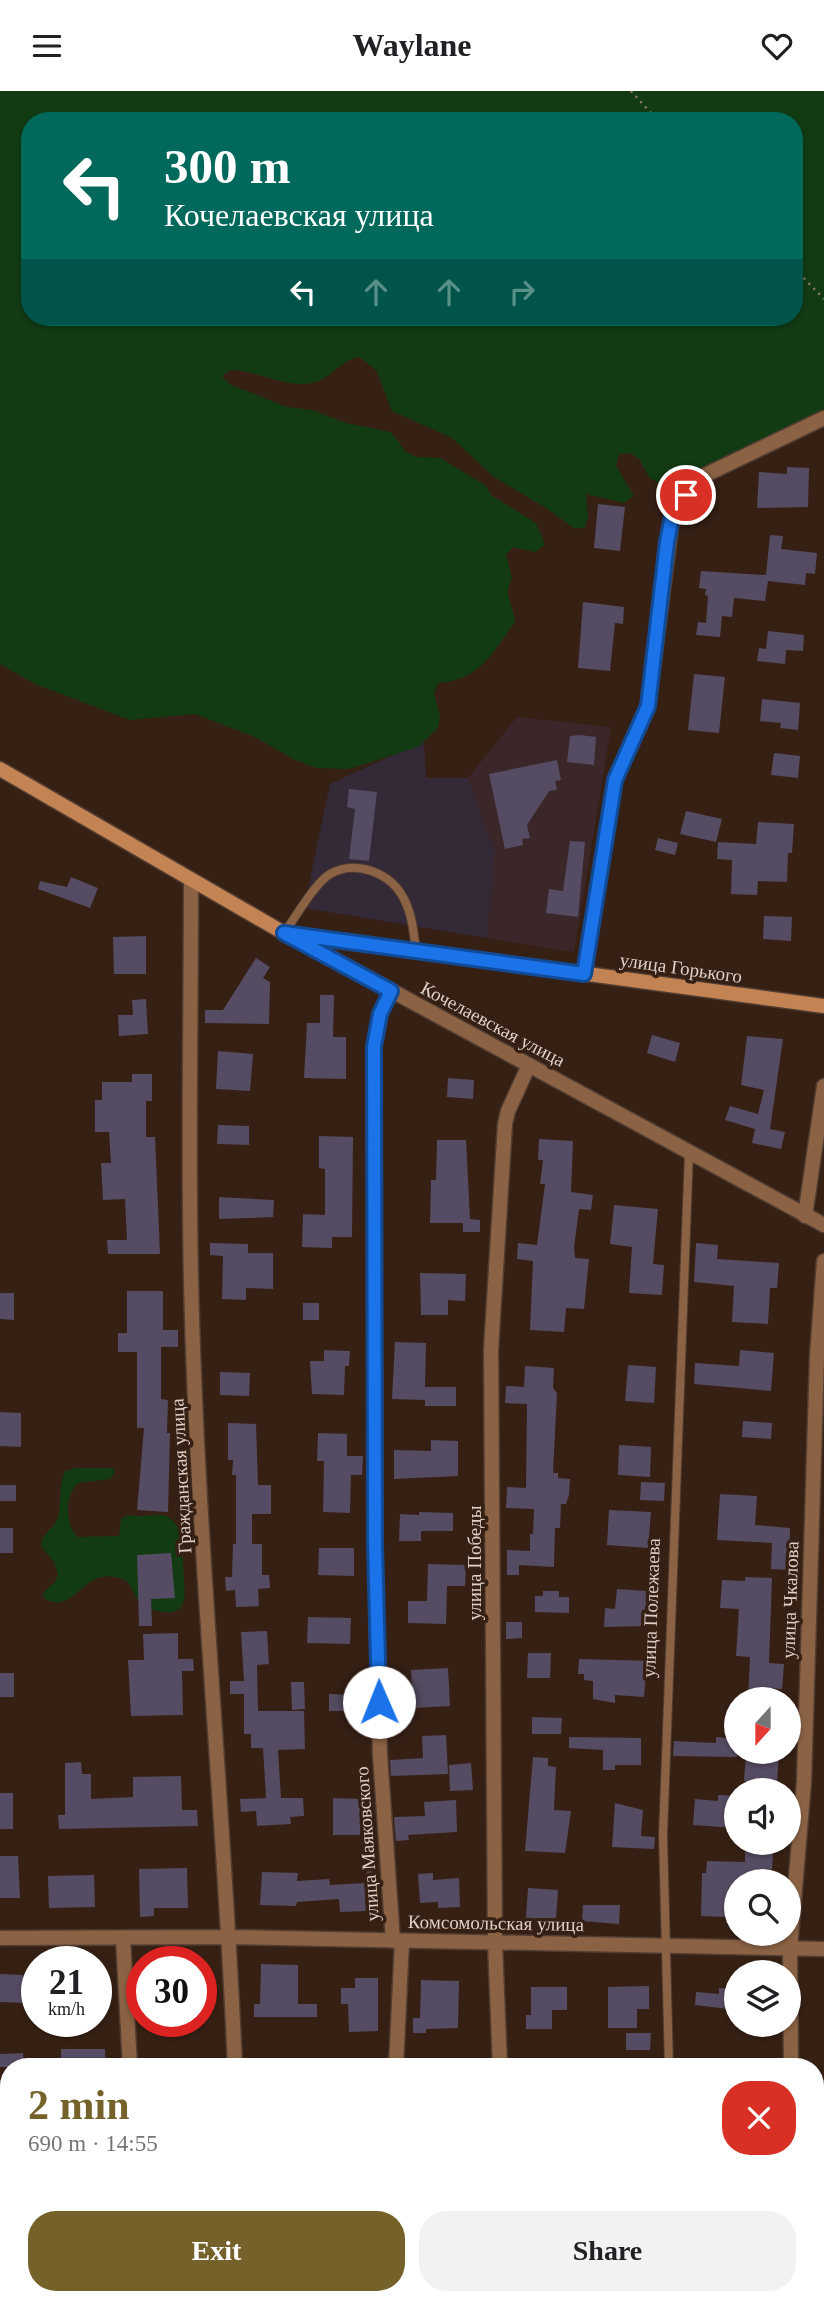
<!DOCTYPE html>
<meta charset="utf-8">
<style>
:root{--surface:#fff;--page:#f2f2f2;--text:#202124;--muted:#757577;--accent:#75622b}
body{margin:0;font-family:Georgia,serif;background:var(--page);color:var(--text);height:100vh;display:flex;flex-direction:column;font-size:26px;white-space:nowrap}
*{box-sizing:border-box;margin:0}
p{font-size:23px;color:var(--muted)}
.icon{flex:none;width:38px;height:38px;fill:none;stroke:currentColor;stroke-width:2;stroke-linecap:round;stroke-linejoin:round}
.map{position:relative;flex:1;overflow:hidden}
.drawer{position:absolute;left:0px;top:1967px;width:824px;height:247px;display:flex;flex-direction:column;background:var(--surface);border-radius:28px 28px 0 0;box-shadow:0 2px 5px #0004}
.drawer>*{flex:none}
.banner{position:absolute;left:21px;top:21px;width:782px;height:214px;border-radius:28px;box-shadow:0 2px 5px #0004;background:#00695c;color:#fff;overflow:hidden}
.needle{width:46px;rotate:201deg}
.tools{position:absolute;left:724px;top:1596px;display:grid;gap:14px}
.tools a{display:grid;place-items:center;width:77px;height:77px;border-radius:50%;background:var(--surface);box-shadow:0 2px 5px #0004;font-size:35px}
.speed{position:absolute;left:21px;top:1855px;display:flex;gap:14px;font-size:35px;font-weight:700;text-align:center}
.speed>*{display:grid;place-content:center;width:91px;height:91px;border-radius:50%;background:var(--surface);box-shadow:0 2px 5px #0004;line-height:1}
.speed small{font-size:18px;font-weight:400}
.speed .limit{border:10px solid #d22;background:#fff;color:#111}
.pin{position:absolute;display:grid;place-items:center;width:60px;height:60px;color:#fff;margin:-30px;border:4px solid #fff;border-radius:50%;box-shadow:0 2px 7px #0007}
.me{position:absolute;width:77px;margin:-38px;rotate:359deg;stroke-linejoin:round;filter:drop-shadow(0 0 5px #0008)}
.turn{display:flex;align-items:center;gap:24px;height:147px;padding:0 28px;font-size:32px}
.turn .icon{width:91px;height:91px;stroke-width:2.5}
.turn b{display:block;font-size:49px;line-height:60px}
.lanes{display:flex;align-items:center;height:66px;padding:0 28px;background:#0003;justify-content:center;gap:35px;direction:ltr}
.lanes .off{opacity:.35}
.round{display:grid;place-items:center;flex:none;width:74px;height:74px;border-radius:28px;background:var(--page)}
.headline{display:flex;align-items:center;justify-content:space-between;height:119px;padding:0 28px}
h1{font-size:42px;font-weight:600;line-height:52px;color:var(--accent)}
.button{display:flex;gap:14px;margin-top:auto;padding:14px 28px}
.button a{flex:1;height:80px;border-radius:28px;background:var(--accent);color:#fff;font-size:28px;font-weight:600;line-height:80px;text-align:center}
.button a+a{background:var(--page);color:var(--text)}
header{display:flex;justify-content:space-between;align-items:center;height:91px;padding:0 28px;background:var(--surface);font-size:32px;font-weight:600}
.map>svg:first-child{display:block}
.commercial{fill:#3b272a}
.industrial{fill:#342937}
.green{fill:#123b13;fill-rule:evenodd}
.building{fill:#554b62}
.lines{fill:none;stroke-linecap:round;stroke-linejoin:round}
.service-casing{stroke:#513c31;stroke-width:10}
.minor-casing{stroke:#513c31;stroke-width:17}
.tertiary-casing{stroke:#513c31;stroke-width:17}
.secondary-casing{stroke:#513c31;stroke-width:17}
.path{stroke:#8d7a70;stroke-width:2.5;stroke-dasharray:2 5;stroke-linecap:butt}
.service{stroke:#8b6244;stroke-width:8}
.minor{stroke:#8b6244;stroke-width:14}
.tertiary{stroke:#8b6244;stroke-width:14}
.secondary{stroke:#c48352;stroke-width:14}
.route-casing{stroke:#114b97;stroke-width:18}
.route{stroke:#1a73e8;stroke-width:12}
.labels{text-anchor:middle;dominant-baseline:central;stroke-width:7;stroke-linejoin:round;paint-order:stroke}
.street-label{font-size:19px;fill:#dfd0c8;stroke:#362014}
</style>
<header><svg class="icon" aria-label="menu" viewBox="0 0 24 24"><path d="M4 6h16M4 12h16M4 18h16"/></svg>Waylane<svg class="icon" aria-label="heart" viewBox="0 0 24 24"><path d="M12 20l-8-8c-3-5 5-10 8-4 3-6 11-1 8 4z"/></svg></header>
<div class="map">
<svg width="824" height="2213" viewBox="0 0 824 2213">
<rect width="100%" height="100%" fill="#362014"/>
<path class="commercial" d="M517 626 611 636 574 861 487 847 495 761 468 687Z"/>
<path class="industrial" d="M424 650 426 687H468L495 761 487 847 304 817 330 693Z"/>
<path class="green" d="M0 0H824V321L745 357 685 389 659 392 650 387 639 368 630 362 619 363 616 375 634 405 624 412 586 403 588 426 585 436 575 438 546 417 494 386 452 347 392 320 376 279 359 266C340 269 330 289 312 292 284 297 257 279 230 279L222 285 231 294 287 316 312 319 346 332 391 341 406 361 417 366 440 367 485 394 491 404 536 432 545 454 535 461 513 456 506 464 512 487C502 505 514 513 515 531 492 562 480 589 438 592L434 603 440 625 438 637 418 656 349 678 316 677 293 668 255 646 195 623 130 629 35 593 0 573ZM30 30H794V226H30Z
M76 1377H113L115 1381 110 1388 78 1392C64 1404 65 1434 78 1446L119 1445 121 1428C127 1422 133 1425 141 1425 149 1425 162 1422 168 1426 184 1436 182 1456 183 1471 184 1506 195 1534 141 1515L128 1491C82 1467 78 1528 44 1507L43 1502 55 1491 58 1483 54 1471 41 1455C42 1441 54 1439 58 1426 62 1410 58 1396 65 1380Z"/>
<path class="building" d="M787 376 809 377 808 416 757 417 759 381 787 383Z
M598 413 625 416 620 460 594 457Z
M770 444 783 445 781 458 817 462 815 483 806 482 805 494 768 490 765 510 734 507 732 526 722 525 720 546 696 544 698 531 706 532 708 505 705 504 706 498 699 497 701 480 766 484Z
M583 511 624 516 623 533 615 532 610 580 578 577Z
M768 540 804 544 803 560 786 559 785 573 757 570 759 557 766 558Z
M694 583 725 586 719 642 688 639Z
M762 608 800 612 798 639 780 637 781 632 760 630Z
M580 644 596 646 594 674 567 671 570 645Z
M774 662 800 665 798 687 771 684Z
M557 669 561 689 555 690 557 699 549 700 527 734 530 747 522 748 523 754 505 758 489 683Z
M349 698 377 701 369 770 349 768 355 718 347 716Z
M686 720 722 728 716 751 680 743Z
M758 731 794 733 792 762H788L787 791 758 790 757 804 731 803 732 769 717 768 718 751 756 753Z
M658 747 678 752 675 764 655 759Z
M570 750 585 751 578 826 546 822 549 798 563 800Z
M71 786 98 797 90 817 38 798 40 790 67 796Z
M764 825 792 826 791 850 763 848Z
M146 845V883H114L113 846Z
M256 867 270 876 263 887 270 891 269 933 205 932V919H223Z
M320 904H334L333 946H346V988L304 987 307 932H320Z
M146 908 148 943 119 945 118 924H133L132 909Z
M652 944 680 952 675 971 647 962Z
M747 945 783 948 770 1038 785 1041 781 1058 752 1052 755 1038 725 1029 730 1015 758 1023 764 999 741 994Z
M218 960 253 963 250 1000 216 998Z
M132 983H152V1010H146V1046H155L160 1163H108L107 1149H127L125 1108 103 1109 101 1072H111L109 1041H95V1009H102V991H132Z
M448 987 474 989 473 1008 447 1006Z
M218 1034 249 1035V1054L217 1053Z
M319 1045 353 1046 352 1146H332V1157L302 1156 303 1123 325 1124V1078L319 1077Z
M539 1048 573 1050 571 1101 593 1104 591 1119 579 1118 574 1156 575 1167 589 1168 584 1218 566 1217 564 1241 530 1239 533 1170 517 1168 518 1152 537 1154 545 1093H540L543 1069H538Z
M437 1049H466L470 1128 480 1129V1141H463V1132H430L431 1089H436Z
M219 1106 274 1109 273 1126 219 1128Z
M614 1114 658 1118 653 1173 664 1174 662 1204 629 1202 632 1156 610 1153Z
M210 1152 248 1153V1162H273V1198L246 1197V1209L222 1208 223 1165 210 1164Z
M696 1152 718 1154 717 1168 779 1172 777 1197H770L768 1233 732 1231 734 1195 694 1191Z
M420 1182 466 1183 465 1210 448 1209V1224H421Z
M127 1200H163V1239H178V1256H161V1308L168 1309 167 1342H170L168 1421 137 1419 144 1337H137V1261H118V1242H127Z
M0 1202H14V1229L0 1228Z
M303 1212H319V1229H303Z
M395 1251 426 1252 425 1296H456V1315H425V1309L392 1308Z
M324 1259 350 1260 349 1275H345L344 1304 312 1303 310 1270H324Z
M740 1259 774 1262 771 1300 694 1293 695 1272 739 1275Z
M628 1274 656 1276 654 1312 625 1310Z
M525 1275 554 1277 553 1297 557 1302 553 1382H558V1387L570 1388 569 1404 566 1413H561L560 1437H555L554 1476 519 1474V1484H507V1459L530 1460V1443H533L534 1418 506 1417 507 1396 526 1397 527 1313 505 1312 506 1295 524 1296Z
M220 1281 250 1282 249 1305 220 1304Z
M0 1321 21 1322V1356L0 1355Z
M743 1330 772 1332 771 1348 742 1346Z
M228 1332 256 1333 258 1394H271V1423H252V1453H262V1484H269L270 1497 258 1498 259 1515 236 1516 235 1499 226 1500 225 1486H232L233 1453H236V1384H232L233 1369H228Z
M318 1342 347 1343V1365H363L362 1384H351L350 1422 323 1421 324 1370H317Z
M431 1349 458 1350V1385L394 1388V1359L431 1360Z
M619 1354 651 1356 650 1386 618 1384Z
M641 1391 665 1392 664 1410 640 1409Z
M0 1394H16V1410H0Z
M720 1403 757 1405 755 1434 790 1437 789 1479 771 1478 772 1452 717 1449Z
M609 1419 651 1421 648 1457 607 1454Z
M419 1421 453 1422V1440H421V1450H399L400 1423 419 1424Z
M0 1437H13V1462H0Z
M319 1457H354V1485L318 1484Z
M171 1462 175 1507 151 1508 152 1535H139L137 1464Z
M428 1473 466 1474 465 1495H447L446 1533 408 1532V1510H427Z
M745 1486 772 1487 769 1572 784 1573 782 1598 766 1597V1608H748L750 1566 736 1565 739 1518 720 1517 722 1489 745 1490Z
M617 1498 648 1500 645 1535 604 1536 605 1517 615 1518Z
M543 1500H559V1506H569V1522L535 1521V1505H543Z
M308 1526 351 1527 350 1553 307 1552Z
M506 1531H522V1547L506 1548Z
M267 1540 269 1573 257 1574 258 1620H304L305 1658 278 1659 281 1707H303L304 1725 290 1726 291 1733 257 1735 256 1720 241 1721 240 1708 266 1707 263 1657H251V1643H244V1603H230V1590H244L241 1541Z
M178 1542V1568H193L194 1580H182L183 1624 131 1625 128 1569H144L143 1543Z
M528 1562H551L550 1587H527Z
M579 1568 654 1570 653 1582 646 1581 644 1606 615 1604V1612L593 1608V1590L584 1589V1583H578Z
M448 1577 450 1615 413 1617 411 1579Z
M0 1582H14V1606H0Z
M291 1591H304L305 1618 292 1619Z
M329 1603 354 1604V1620H329Z
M532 1626 562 1627 561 1643H532Z
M446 1644 448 1683 391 1685 390 1669 423 1667 422 1645Z
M569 1646 641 1647V1674H615V1679H603V1659L569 1657Z
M716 1646 737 1648V1666L673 1665 674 1650 716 1652Z
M746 1661H779L777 1692 744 1690Z
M533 1666 548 1667V1675L556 1676 554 1719 571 1720 565 1762 525 1760Z
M81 1671 82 1683H91V1708L133 1706V1686L181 1685 182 1719H197L198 1735 59 1738 58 1724H65V1672Z
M471 1672 473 1699 450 1700 449 1674Z
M0 1702H13V1738H0Z
M718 1704 737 1705 735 1737 693 1734 695 1708 718 1710Z
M333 1707 362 1708 360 1744H333Z
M456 1709 457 1741 408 1744 409 1749 396 1750 394 1726 425 1725 424 1711Z
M615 1712 643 1719 641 1745 655 1746 654 1758 612 1756Z
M745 1761 773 1762 772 1778H757L756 1790H737V1819L725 1818V1826L701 1825 702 1782H706L707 1770 745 1771Z
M0 1765H18L20 1807H0Z
M378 1770 379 1792H367L366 1771Z
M187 1777 188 1817H154V1825L140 1826 139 1778Z
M262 1781 298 1782 297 1790 329 1788 330 1794 365 1792 366 1820 340 1821 339 1808 297 1811 296 1815 260 1814Z
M433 1782V1789L459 1787 460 1816 438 1817V1811L420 1812 418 1783Z
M94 1784 95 1816 49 1817 48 1785Z
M528 1797 558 1799 556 1829 526 1827Z
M583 1814H620L619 1833 582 1830Z
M261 1873 298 1874V1913H317V1926H254V1913H260Z
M0 1883 23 1884V1912L0 1911Z
M355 1887H378V1940L349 1941 348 1913H341V1897H355Z
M421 1889 459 1890 458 1937 426 1938V1942H413V1927H420Z
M649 1895V1918H637V1937H608V1896Z
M531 1896H567V1919H552V1938H526V1924H531Z
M719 1897 737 1898V1919L695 1914 696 1901 719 1903Z
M626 1942H651L650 1959H626Z
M61 1958H105L106 1976H61Z
M23 1962 24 1976H0V1963Z"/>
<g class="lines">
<g class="service-casing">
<path id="service" d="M284 842C295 827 315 792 330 783 356 768 391 782 404 808 412 823 414 843 416 860
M669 1976 663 1744 689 1061
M677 2205V2213"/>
</g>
<g class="minor-casing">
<path id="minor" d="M191 790C191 924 188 1057 191 1190 197 1452 224 1714 235 1976
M584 883 615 689 648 615 673 421 699 387 824 327
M391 900 380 923 374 955 375 1453 380 1664 393 1850
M805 1125 824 995
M0 1847 230 1846 824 1858
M123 1847 130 1976
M396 1976 402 1850
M500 1976 495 1852 491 1259 505 1033 508 1020 529 974
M791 1976 790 1857 804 1691 817 1265 824 1170
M143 2205V2213
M244 2205 245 2213
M397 2205V2213
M508 2205V2213
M792 2205V2213"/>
</g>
<g class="tertiary-casing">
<path id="tertiary" d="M287 843 824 1134"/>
</g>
<g class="secondary-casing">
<path id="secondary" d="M0 678 284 842 824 915"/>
</g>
<path class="path" d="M631 0 658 30
M794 177 824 208"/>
<use href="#service" class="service"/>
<use href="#minor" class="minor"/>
<use href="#tertiary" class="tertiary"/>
<use href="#secondary" class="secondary"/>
</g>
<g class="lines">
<g class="route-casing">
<path id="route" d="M379 1611 375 1453 374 955 380 923 391 900 284 842 584 883 615 689 648 615 667 451 673 421 686 404"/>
</g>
<use href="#route" class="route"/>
</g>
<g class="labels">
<g class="street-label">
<text transform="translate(681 877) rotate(8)">улица Горького</text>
<text transform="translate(493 933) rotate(28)">Кочелаевская улица</text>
<text transform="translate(181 1385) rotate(-93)">Гражданская улица</text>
<text transform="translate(474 1472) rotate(-90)">улица Победы</text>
<text transform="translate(790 1509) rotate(-88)">улица Чкалова</text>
<text transform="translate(651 1517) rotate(-88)">улица Полежаева</text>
<text transform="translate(367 1753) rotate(-94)">улица Маяковского</text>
<text transform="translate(496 1832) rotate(1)">Комсомольская улица</text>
</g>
</g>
</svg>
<div class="tools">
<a><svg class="needle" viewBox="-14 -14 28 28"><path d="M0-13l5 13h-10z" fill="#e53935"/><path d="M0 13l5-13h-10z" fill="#757577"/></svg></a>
<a><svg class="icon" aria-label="sound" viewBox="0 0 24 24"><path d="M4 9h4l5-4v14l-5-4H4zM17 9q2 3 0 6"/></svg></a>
<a><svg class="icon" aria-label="search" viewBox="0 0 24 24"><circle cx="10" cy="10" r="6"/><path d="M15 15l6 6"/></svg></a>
<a><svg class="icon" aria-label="layers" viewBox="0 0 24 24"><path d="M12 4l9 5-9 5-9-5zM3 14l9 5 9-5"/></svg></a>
</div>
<div class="speed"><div>21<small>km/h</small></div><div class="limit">30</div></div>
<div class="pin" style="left:686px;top:404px;background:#d93025"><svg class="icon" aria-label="arrive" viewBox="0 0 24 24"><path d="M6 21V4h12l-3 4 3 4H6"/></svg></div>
<svg class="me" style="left:379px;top:1611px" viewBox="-20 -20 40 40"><circle r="19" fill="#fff"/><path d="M0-13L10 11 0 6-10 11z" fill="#1a73e8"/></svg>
<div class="banner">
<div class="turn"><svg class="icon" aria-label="left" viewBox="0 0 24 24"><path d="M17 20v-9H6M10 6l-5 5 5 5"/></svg><div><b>300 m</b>Кочелаевская улица</div></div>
<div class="lanes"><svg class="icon" aria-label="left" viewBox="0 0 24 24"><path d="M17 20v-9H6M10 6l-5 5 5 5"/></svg><svg class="icon off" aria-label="ahead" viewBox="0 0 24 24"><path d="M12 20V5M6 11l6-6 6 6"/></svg><svg class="icon off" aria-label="ahead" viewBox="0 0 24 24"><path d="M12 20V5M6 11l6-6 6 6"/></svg><svg class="icon off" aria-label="right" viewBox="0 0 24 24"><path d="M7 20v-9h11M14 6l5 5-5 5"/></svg></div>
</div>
<section class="drawer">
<div class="headline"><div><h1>2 min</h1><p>690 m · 14:55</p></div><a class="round" style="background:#d93025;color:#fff"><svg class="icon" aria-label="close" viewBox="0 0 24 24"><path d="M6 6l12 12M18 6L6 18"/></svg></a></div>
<div class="button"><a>Exit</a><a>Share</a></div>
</section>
</div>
